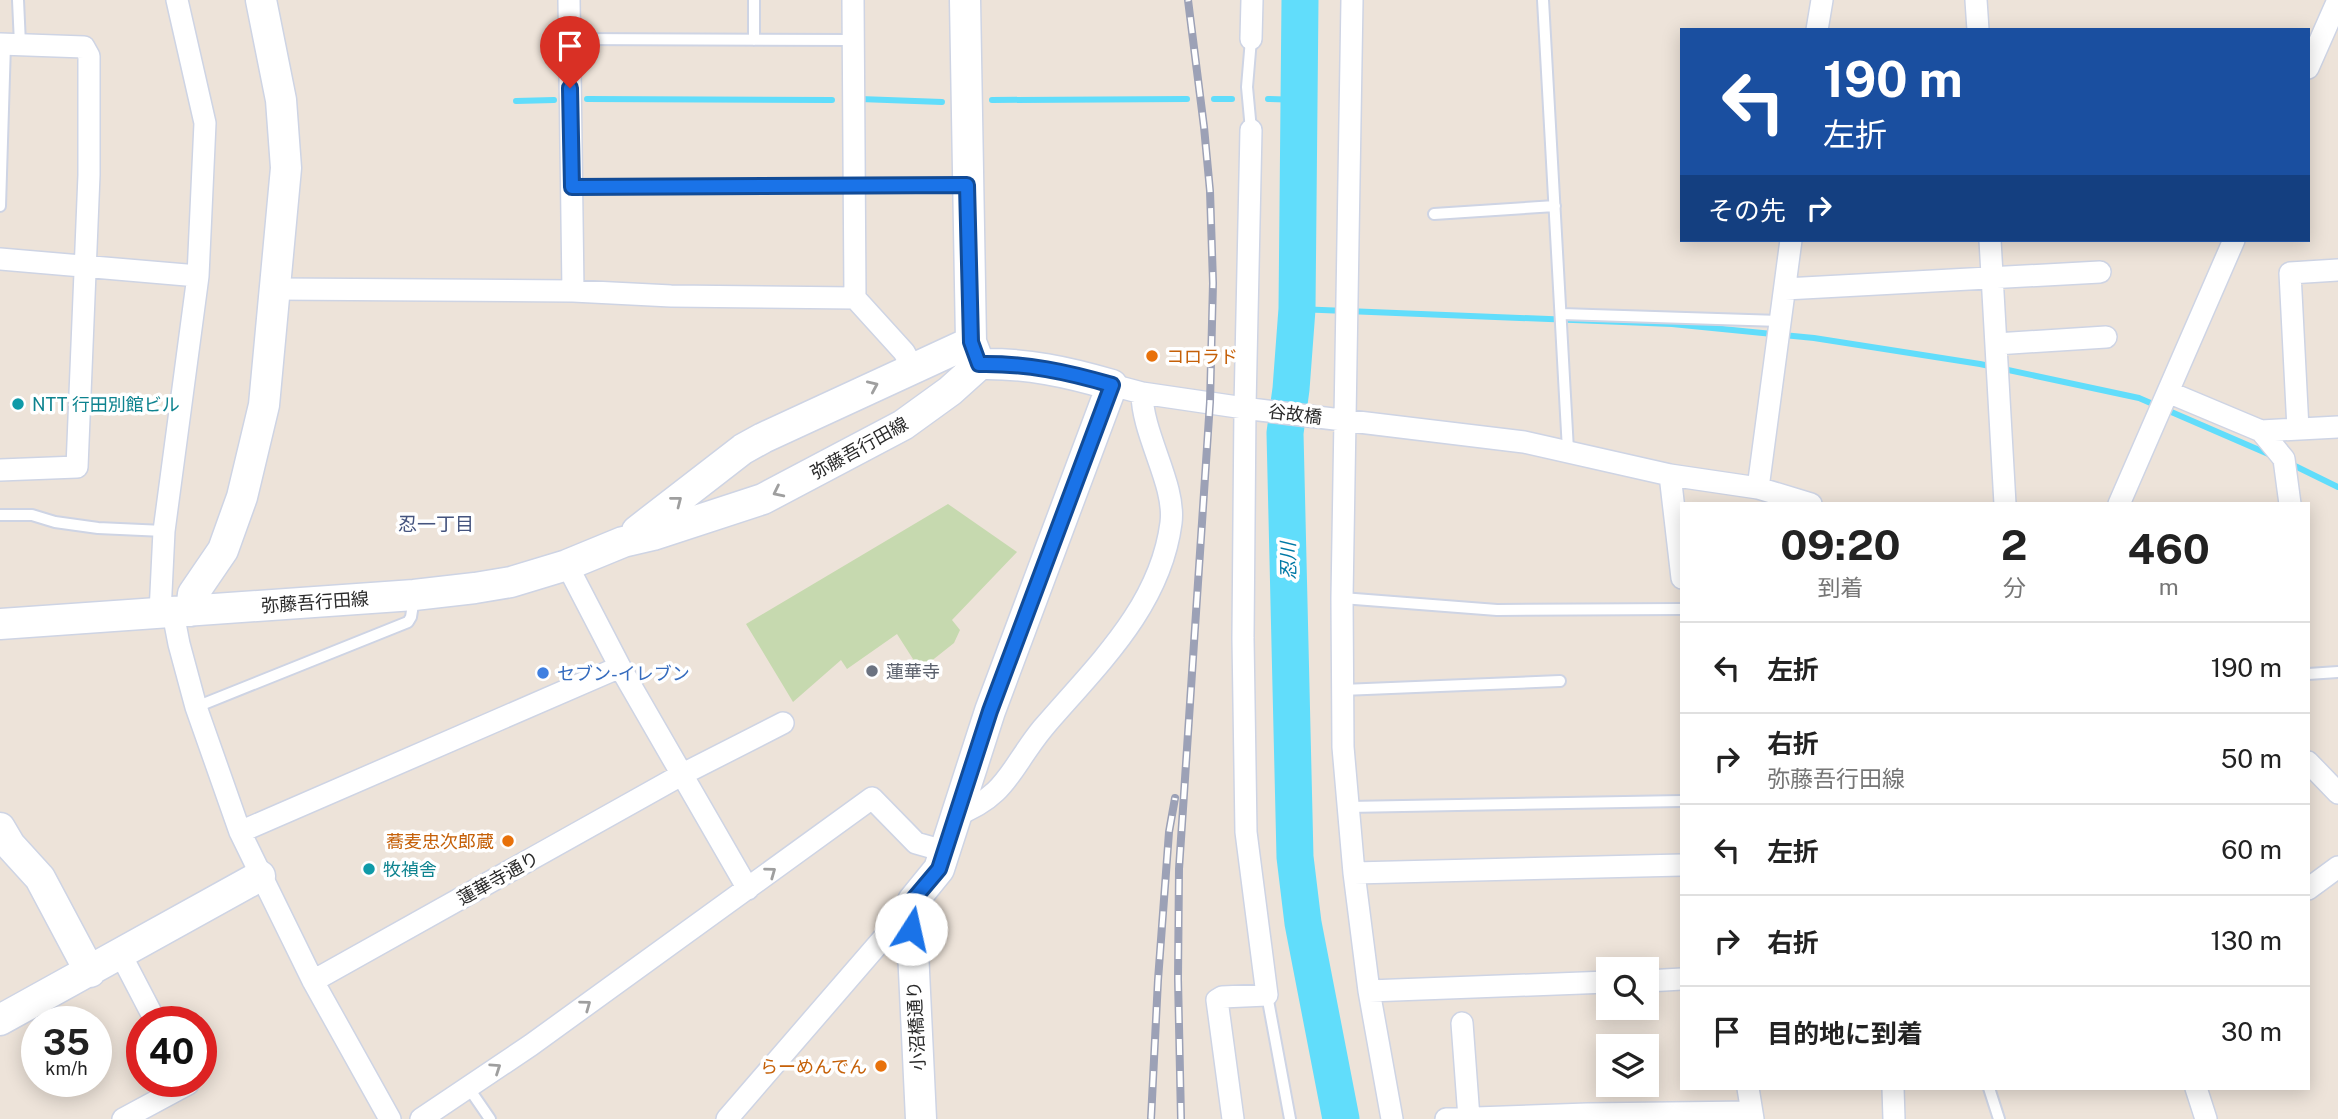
<!DOCTYPE html>
<html lang="ja">
<meta charset="utf-8">
<style>
:root{--surface:#fff;--page:#f2f2f2;--text:#222;--muted:#767676;--line:#e0e0e0}
body{margin:0;font-family:"Public Sans","Noto Sans JP",sans-serif;background:var(--page);color:var(--text);height:100vh;display:flex;flex-direction:column;font-size:26px;white-space:nowrap}
*{box-sizing:border-box;margin:0}
p{font-size:23px;color:var(--muted)}
.icon{flex:none;width:38px;height:38px;fill:none;stroke:currentColor;stroke-width:2;stroke-linecap:round;stroke-linejoin:round}
.map{position:relative;flex:1;overflow:hidden}
.sheet{position:absolute;left:1680px;top:502px;width:630px;height:588px;display:flex;flex-direction:column;background:var(--surface);border-radius:0px;box-shadow:0 4px 18px #0003}
.sheet>*{flex:none}
.hud{position:absolute;left:1680px;top:28px;width:630px;height:214px;border-radius:0px;box-shadow:0 4px 18px #0003;background:#1a4fa0;color:#fff;overflow:hidden}
.tools{position:absolute;left:1596px;top:957px;display:grid;gap:14px}
.tools a{display:grid;place-items:center;width:63px;height:63px;border-radius:0px;background:var(--surface);box-shadow:0 4px 18px #0003;font-size:35px}
.speed{position:absolute;left:21px;top:1006px;display:flex;gap:14px;font-size:35px;font-weight:700;text-align:center}
.speed>*{display:grid;place-content:center;width:91px;height:91px;border-radius:50%;background:var(--surface);box-shadow:0 4px 18px #0003;line-height:1}
.speed small{font-size:18px;font-weight:400}
.speed .limit{border:10px solid #d22;background:#fff;color:#111}
.pin{position:absolute;display:grid;place-items:center;width:60px;height:60px;color:#fff;margin:-72px -30px;border-radius:50% 50% 50% 0;rotate:-45deg;box-shadow:0 0 7px #0007}
.pin .icon{rotate:45deg}
.me{position:absolute;width:77px;margin:-38px;rotate:10deg;stroke-linejoin:round;filter:drop-shadow(0 0 5px #0008)}
.turn{display:flex;align-items:center;gap:24px;height:147px;padding:0 28px;font-size:32px}
.turn .icon{width:91px;height:91px;stroke-width:2.5}
.turn b{display:block;font-size:49px;line-height:60px}
.then{display:flex;align-items:center;height:66px;padding:0 28px;background:#0003;gap:14px;font-size:26px}
.eta{display:flex;justify-content:space-evenly;align-items:center;height:119px;text-align:center}
.eta b{font-size:42px;font-weight:700;line-height:49px}
ul{padding:0;list-style:none}
li{display:flex;align-items:center;gap:21px;height:91px;padding:0 28px;border-top:2px solid var(--line)}
li div{flex:1}
li b{display:block;font-size:26px}
li em{font-style:normal}
.map>svg:first-child{display:block}
.cemetery{fill:#c6d9af}
.lines{fill:none;stroke-linecap:round;stroke-linejoin:round}
.stream{stroke:#61ddfb;stroke-width:6}
.river{stroke:#61ddfb;stroke-width:37}
.lane-casing{stroke:#ced4e4;stroke-width:14}
.street-casing{stroke:#ced4e4;stroke-width:24}
.secondary-casing{stroke:#ced4e4;stroke-width:33}
.lane{stroke:#fff;stroke-width:10}
.street{stroke:#fff;stroke-width:21}
.secondary{stroke:#fff;stroke-width:30}
.rail-casing{stroke:#9ca1b6;stroke-width:8}
.rail{stroke:#fff;stroke-width:5;stroke-dasharray:16;stroke-linecap:butt}
.oneway{stroke:#9f9f9f}
.route-casing{stroke:#114b97;stroke-width:18}
.route{stroke:#1a73e8;stroke-width:12}
.food-dot{fill:#e8710a;stroke:#fff;stroke-width:2.5}
.culture-dot{fill:#0f9aa8;stroke:#fff;stroke-width:2.5}
.worship-dot{fill:#6b7280;stroke:#fff;stroke-width:2.5}
.shop-dot{fill:#3f7fe0;stroke:#fff;stroke-width:2.5}
.labels{text-anchor:middle;dominant-baseline:central;stroke-width:7;stroke-linejoin:round;paint-order:stroke}
.food-label{font-size:18px;fill:#c56008;stroke:#fff;text-anchor:end}
.culture-label{font-size:18px;fill:#0d838f;stroke:#fff;text-anchor:start}
.street-label{font-size:18px;fill:#292929;stroke:#fff}
.worship-label{font-size:18px;fill:#5b616d;stroke:#fff;text-anchor:start}
.shop-label{font-size:18px;fill:#366cbe;stroke:#fff;text-anchor:start}
.neighbourhood-label{font-size:19px;fill:#45547e;stroke:#fff}
.water-label{font-size:19px;font-style:italic;fill:#0079a6;stroke:#fff}
</style>
<div class="map">
<svg width="2338" height="1119" viewBox="0 0 2338 1119">
<rect width="100%" height="100%" fill="#ede3d9"/>
<path class="cemetery" d="M948 504 1017 552 952 620 960 630 954 643 920 670 897 634 847 669 841 660 793 702 746 624Z"/>
<g class="lines">
<path class="stream" d="M587 99 832 100
M860 99 942 102
M1214 99H1232
M1268 99 1301 100
M992 100 1187 99
M516 101 554 100
M1297 309 1672 324 1814 338 1980 364 2139 398 2273 456
M2289 463 2338 487"/>
<path class="river" d="M1300 0 1297 309 1291 389 1285 433 1295 857 1303 923 1341 1119"/>
<g class="lane-casing">
<path id="lane" d="M18 0 20 44
M754 0V40
M1543 0 1568 450
M570 39 853 40
M1251 130 1247 87 1251 39
M572 187 967 185
M0 206 5 44
M1434 214 1555 206
M1561 314 1780 321
M0 515H32L55 522 98 528 164 531
M1342 598 1497 610 1682 609
M2308 674 2338 672
M1342 690 1560 681
M196 707 408 622 411 617 414 598
M1348 807 1682 801
M1267 995 1290 1119
M468 1087 490 1119
M1989 1088 1999 1119"/>
</g>
<g class="street-casing">
<path id="street" d="M569 0 573 291
M853 0 855 298
M1352 0 1342 598 1343 747 1354 873 1369 991 1392 1119
M1976 0 1978 30
M1817 30 1822 0
M1251 39 1252 0
M0 44 84 47 89 56V175L77 467 0 470
M2308 68 2338 0
M1990 240 2005 504
M0 259 198 276
M274 289 573 291 671 296 855 298 904 352 913 368
M1785 289 2100 272
M1996 344 2106 337
M1112 385 1142 393 1251 409 1524 442 1670 475 1758 488 1811 504
M2168 392 2261 431 2284 459 2290 504
M2298 429 2290 273 2338 270
M2261 431 2338 427
M1670 475 1682 578
M1758 488 1791 240
M2119 504 2234 240
M567 565 620 667 748 889
M160 613 164 531 198 276 205 123 177 0
M173 613 179 644 196 707 240 832 313 981 390 1119
M2308 762 2338 793
M954 816C1008 796 1010 768 1043 728 1095 667 1160 608 1171 523 1176 484 1142 435 1142 393
M240 832 620 667
M1354 873 1682 865
M2308 889 2338 867
M120 953 156 1022
M313 981 683 774 783 723
M1647 981 1682 979
M1369 991 1608 982
M1462 1023 1469 1118
M1748 1088 1753 1119
M1893 1088 1894 1119
M2196 1088 2206 1119
M123 1119 188 1084 187 1082
M421 1119 531 1045 872 798 916 843 944 851
M727 1119 893 927 910 918
M1233 1119 1217 1000 1222 997 1267 995 1246 832 1243 638 1245 407 1251 130
M1446 1119 1587 1114 1752 1112"/>
</g>
<g class="secondary-casing">
<path id="secondary" d="M965 0 971 342 978 360
M637 531 743 449 763 438 971 342
M191 611 193 594 223 550 242 497 264 405 286 168 281 100 261 0
M0 624 414 595 475 588 511 582 567 565 623 542 653 535 763 499 903 425 950 391 980 364
M0 828 10 845 40 878 90 972
M0 1020 260 876
M921 1119 911 908 913 901 939 869 990 711 1112 385C1068 372 1026 363 980 364"/>
</g>
<use href="#lane" class="lane"/>
<use href="#street" class="street"/>
<use href="#secondary" class="secondary"/>
<g class="rail-casing">
<path id="rail" d="M1151 1119 1158 980 1169 832 1175 798
M1181 1119 1178 979 1179 869 1210 402 1213 283 1210 191 1204 127 1188 0"/>
</g>
<use href="#rail" class="rail"/>
</g>
<defs><path id="oneway-chevron" d="M-2-3.5L2.5 0L-2 3.5" fill="none" stroke-width="1.6" stroke-linecap="round" stroke-linejoin="round" transform="scale(1.75)"/></defs>
<g class="oneway">
<use href="#oneway-chevron" transform="translate(873 386) rotate(-24)"/>
<use href="#oneway-chevron" transform="translate(778 492) rotate(154)"/>
<use href="#oneway-chevron" transform="translate(677 501) rotate(-38)"/>
<use href="#oneway-chevron" transform="translate(771 872) rotate(-36)"/>
<use href="#oneway-chevron" transform="translate(586 1005) rotate(-36)"/>
<use href="#oneway-chevron" transform="translate(496 1068) rotate(-34)"/>
</g>
<g class="lines">
<g class="route-casing">
<path id="route" d="M570 88 572 187 967 185 971 342 979 364C1026 363 1068 372 1112 385L990 711 939 869 912 901 911 929"/>
</g>
<use href="#route" class="route"/>
</g>
<g class="food-dot">
<circle cx="1152" cy="356" r="7"/>
<circle cx="508" cy="841" r="7"/>
<circle cx="881" cy="1066" r="7"/>
</g>
<g class="culture-dot">
<circle cx="18" cy="404" r="7"/>
<circle cx="369" cy="869" r="7"/>
</g>
<circle class="worship-dot" cx="872" cy="671" r="7"/>
<circle class="shop-dot" cx="543" cy="673" r="7"/>
<g class="labels">
<g class="food-label">
<text x="1166" y="356" text-anchor="start">コロラド</text>
<text x="494" y="841">蕎麦忠次郎蔵</text>
<text x="867" y="1066">らーめんでん</text>
</g>
<g class="culture-label">
<text x="32" y="404">NTT 行田別館ビル</text>
<text x="383" y="869">牧禎舎</text>
</g>
<g class="street-label">
<text transform="translate(1295 414) rotate(7)">谷故橋</text>
<text transform="translate(859 448) rotate(-29)">弥藤吾行田線</text>
<text transform="translate(315 602) rotate(-4)">弥藤吾行田線</text>
<text transform="translate(498 878) rotate(-29)">蓮華寺通り</text>
<text transform="translate(916 1026) rotate(-93)">小沼橋通り</text>
</g>
<g class="worship-label">
<text x="886" y="671">蓮華寺</text>
</g>
<g class="shop-label">
<text x="557" y="673">セブン-イレブン</text>
</g>
<g class="neighbourhood-label">
<text x="436" y="524">忍一丁目</text>
</g>
<g class="water-label">
<text transform="translate(1288 561) rotate(-91)">忍川</text>
</g>
</g>
</svg>
<div class="tools">
<a><svg class="icon" aria-label="search" viewBox="0 0 24 24"><circle cx="10" cy="10" r="6"/><path d="M15 15l6 6"/></svg></a>
<a><svg class="icon" aria-label="layers" viewBox="0 0 24 24"><path d="M12 4l9 5-9 5-9-5zM3 14l9 5 9-5"/></svg></a>
</div>
<div class="speed"><div>35<small>km/h</small></div><div class="limit">40</div></div>
<div class="pin" style="left:570px;top:88px;background:#d93025"><svg class="icon" aria-label="arrive" viewBox="0 0 24 24"><path d="M6 21V4h12l-3 4 3 4H6"/></svg></div>
<svg class="me" style="left:911px;top:929px" viewBox="-20 -20 40 40"><circle r="19" fill="#fff"/><path d="M0-13L10 11 0 6-10 11z" fill="#1a73e8"/></svg>
<div class="hud">
<div class="turn"><svg class="icon" aria-label="left" viewBox="0 0 24 24"><path d="M17 20v-9H6M10 6l-5 5 5 5"/></svg><div><b>190 m</b>左折</div></div>
<div class="then">その先<svg class="icon" aria-label="right" viewBox="0 0 24 24"><path d="M7 20v-9h11M14 6l5 5-5 5"/></svg></div>
</div>
<section class="sheet">
<div class="eta">
<div><b>09:20</b><p>到着</p></div>
<div><b>2</b><p>分</p></div>
<div><b>460</b><p>m</p></div>
</div>
<ul>
<li><svg class="icon" aria-label="left" viewBox="0 0 24 24"><path d="M17 20v-9H6M10 6l-5 5 5 5"/></svg><div><b>左折</b></div><em>190 m</em></li>
<li><svg class="icon" aria-label="right" viewBox="0 0 24 24"><path d="M7 20v-9h11M14 6l5 5-5 5"/></svg><div><b>右折</b><p>弥藤吾行田線</p></div><em>50 m</em></li>
<li><svg class="icon" aria-label="left" viewBox="0 0 24 24"><path d="M17 20v-9H6M10 6l-5 5 5 5"/></svg><div><b>左折</b></div><em>60 m</em></li>
<li><svg class="icon" aria-label="right" viewBox="0 0 24 24"><path d="M7 20v-9h11M14 6l5 5-5 5"/></svg><div><b>右折</b></div><em>130 m</em></li>
<li><svg class="icon" aria-label="arrive" viewBox="0 0 24 24"><path d="M6 21V4h12l-3 4 3 4H6"/></svg><div><b>目的地に到着</b></div><em>30 m</em></li>
</ul>
</section>
</div>
